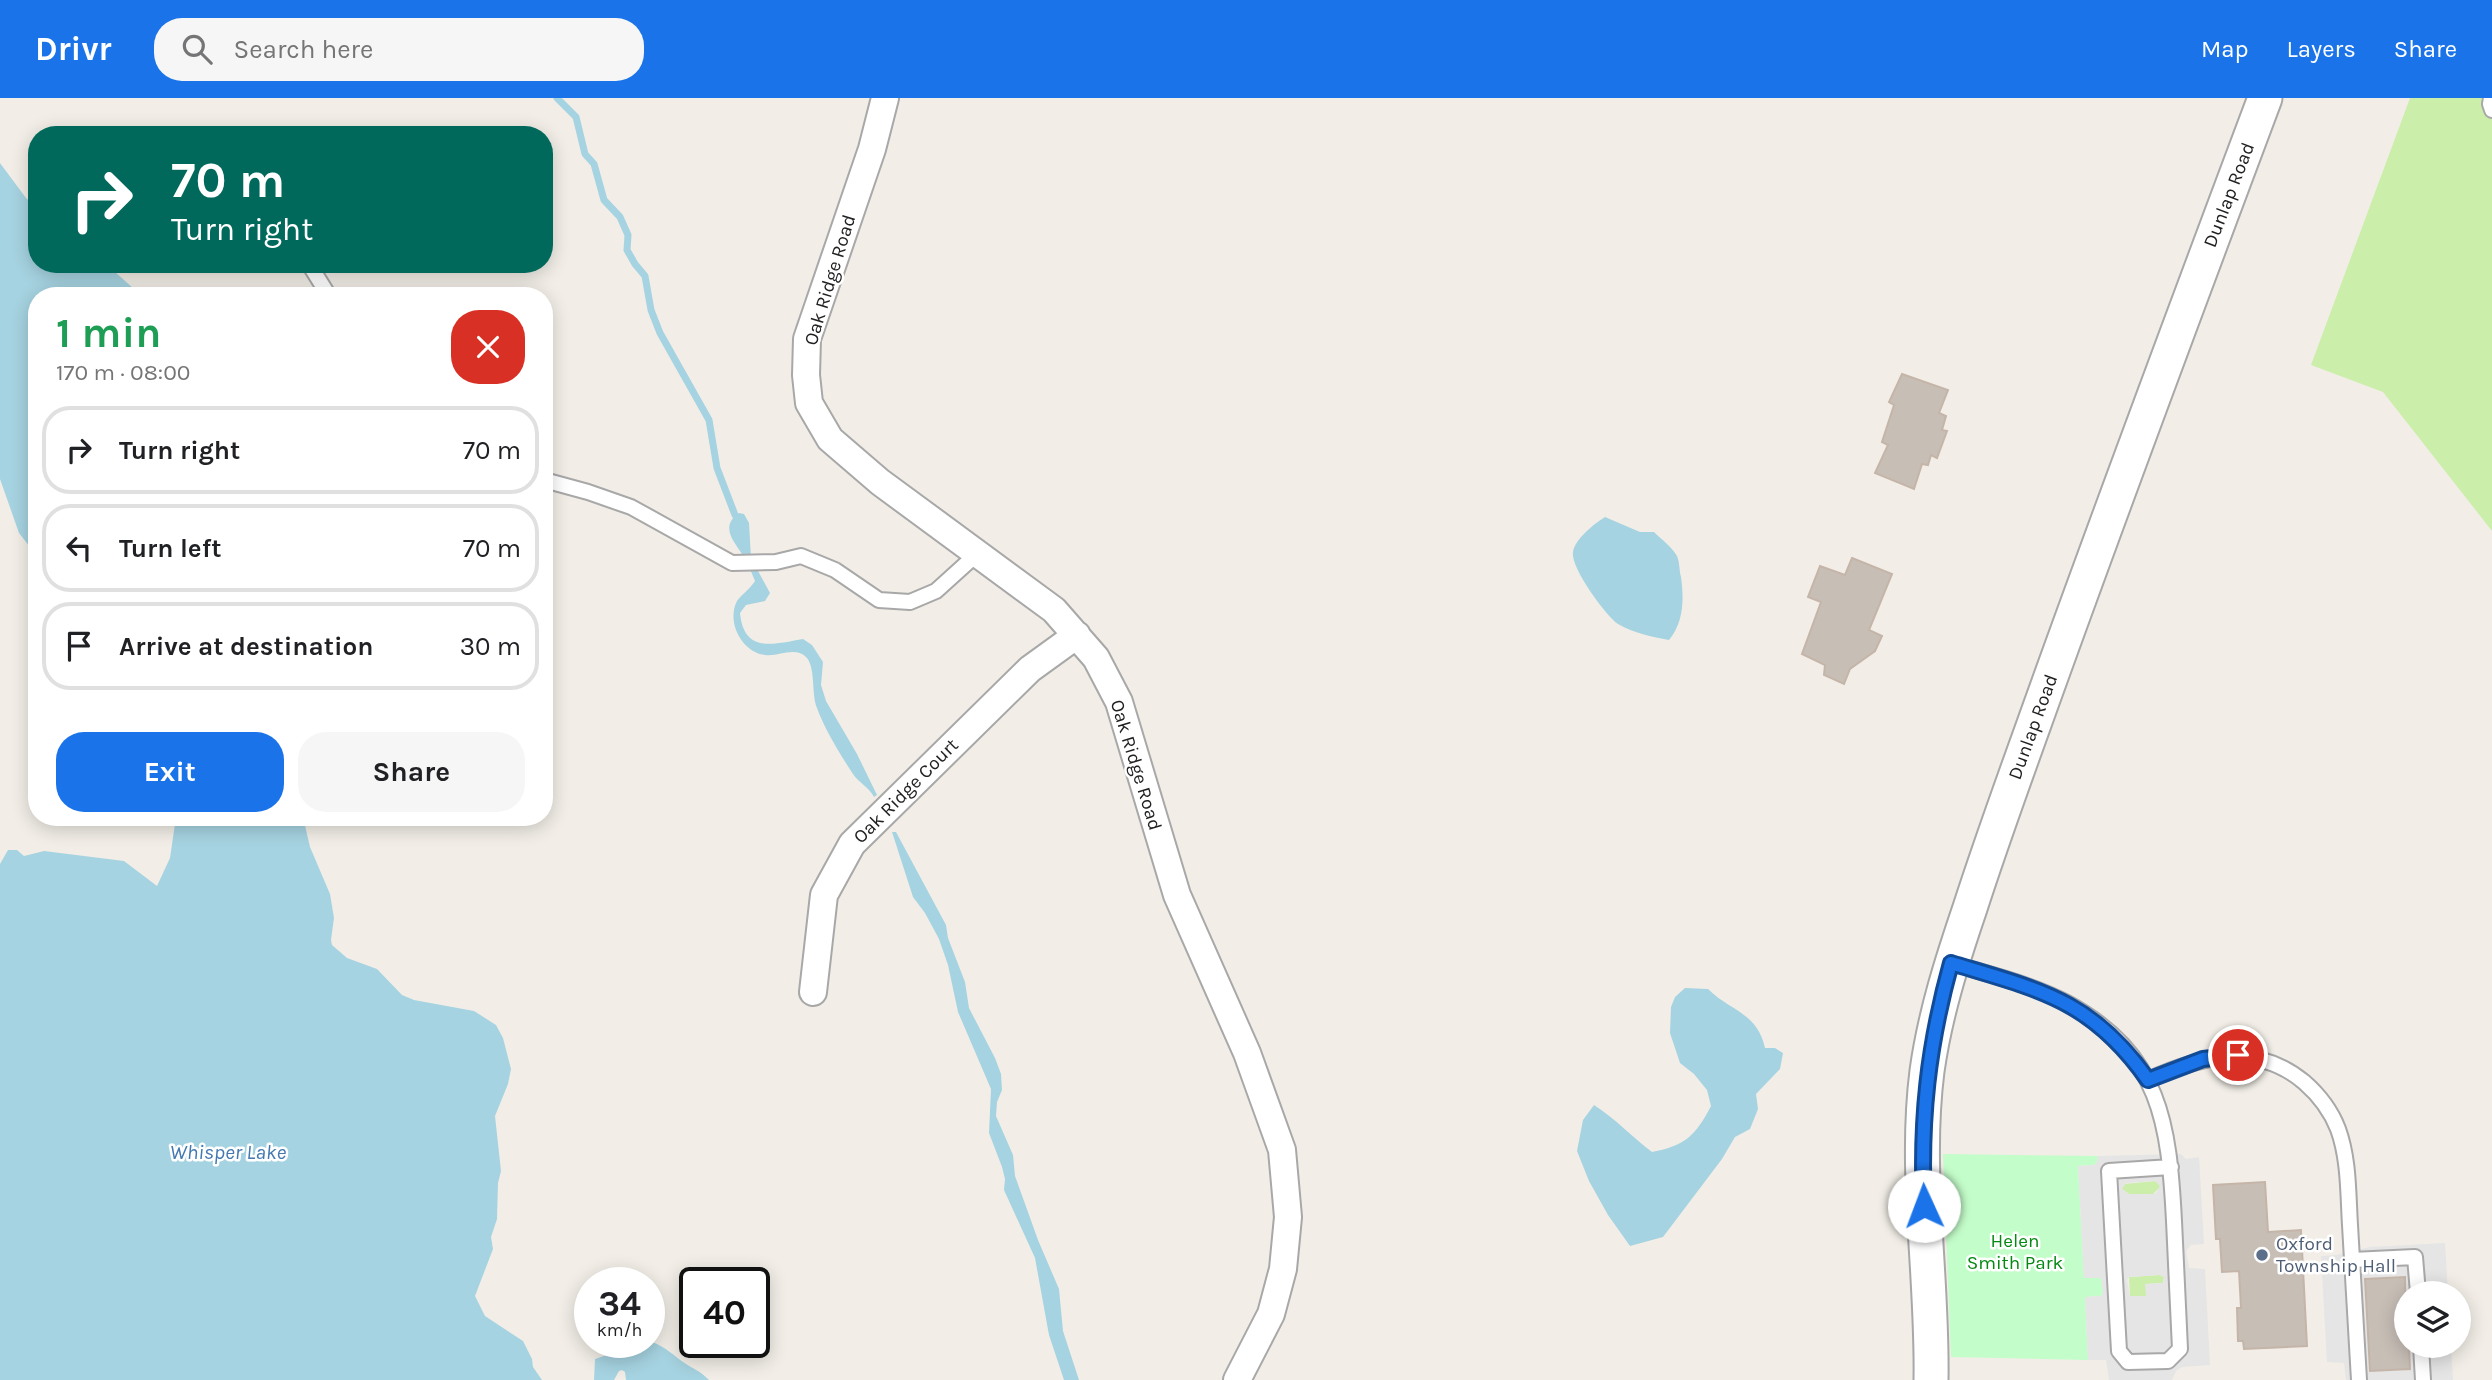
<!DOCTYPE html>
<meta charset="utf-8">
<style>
:root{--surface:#fff;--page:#f6f6f6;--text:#202124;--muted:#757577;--line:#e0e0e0;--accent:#1a73e8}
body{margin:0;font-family:Karla,sans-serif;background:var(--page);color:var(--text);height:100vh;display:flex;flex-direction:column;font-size:26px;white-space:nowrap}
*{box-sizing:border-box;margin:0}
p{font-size:23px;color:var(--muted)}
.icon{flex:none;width:38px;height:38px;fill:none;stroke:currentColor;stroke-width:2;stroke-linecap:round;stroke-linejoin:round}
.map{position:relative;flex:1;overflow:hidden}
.sheet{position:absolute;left:28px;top:189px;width:525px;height:539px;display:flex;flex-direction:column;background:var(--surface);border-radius:28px;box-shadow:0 4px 18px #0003}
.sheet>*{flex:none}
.top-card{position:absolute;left:28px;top:28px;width:525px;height:147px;border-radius:28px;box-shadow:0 4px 18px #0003;background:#00695c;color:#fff;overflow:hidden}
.controls{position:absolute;left:2394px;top:1183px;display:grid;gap:14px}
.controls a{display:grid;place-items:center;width:77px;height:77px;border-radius:50%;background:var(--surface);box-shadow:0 4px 18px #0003;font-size:35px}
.speed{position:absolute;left:574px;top:1169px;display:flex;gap:14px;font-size:35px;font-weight:700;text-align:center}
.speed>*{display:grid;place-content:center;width:91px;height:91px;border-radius:50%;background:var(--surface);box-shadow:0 4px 18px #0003;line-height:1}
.speed small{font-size:18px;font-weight:400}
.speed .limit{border:4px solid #111;border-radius:10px;background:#fff;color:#111}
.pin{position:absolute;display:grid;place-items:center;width:60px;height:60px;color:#fff;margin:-30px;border:4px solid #fff;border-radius:50%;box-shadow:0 2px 7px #0007}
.me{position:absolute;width:77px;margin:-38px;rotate:358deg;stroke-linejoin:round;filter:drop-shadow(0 0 5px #0008)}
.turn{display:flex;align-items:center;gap:24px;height:147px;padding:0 28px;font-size:32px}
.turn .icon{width:91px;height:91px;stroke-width:2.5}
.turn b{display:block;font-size:49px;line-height:60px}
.round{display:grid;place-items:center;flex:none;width:74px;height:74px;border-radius:28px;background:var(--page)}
.summary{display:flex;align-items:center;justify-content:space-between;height:119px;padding:0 28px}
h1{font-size:42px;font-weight:700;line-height:52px;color:#1e9e55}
.button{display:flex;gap:14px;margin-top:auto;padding:14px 28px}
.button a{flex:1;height:80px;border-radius:28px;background:var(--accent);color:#fff;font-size:28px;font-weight:700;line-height:80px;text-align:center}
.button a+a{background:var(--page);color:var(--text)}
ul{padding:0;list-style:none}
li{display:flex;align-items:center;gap:21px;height:88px;margin:0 14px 10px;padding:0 14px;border:4px solid var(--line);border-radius:28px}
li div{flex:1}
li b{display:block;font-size:26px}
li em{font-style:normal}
header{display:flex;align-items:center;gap:42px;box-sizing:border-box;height:98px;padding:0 35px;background:var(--accent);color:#fff}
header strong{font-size:33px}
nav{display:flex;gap:38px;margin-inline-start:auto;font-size:24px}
.search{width:490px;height:63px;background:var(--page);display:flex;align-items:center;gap:18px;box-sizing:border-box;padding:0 24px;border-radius:28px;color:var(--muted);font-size:26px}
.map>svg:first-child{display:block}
.grass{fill:#cbeeab}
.park{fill:#c3fdc9}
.parking{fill:#e5e5e5;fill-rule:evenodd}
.water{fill:#a6d3e1}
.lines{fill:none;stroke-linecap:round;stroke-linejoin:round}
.stream{stroke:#a6d3e1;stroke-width:7}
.building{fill:#c7beb6;stroke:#c5b5a8;stroke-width:2}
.service-casing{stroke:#a8a8a8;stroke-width:18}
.minor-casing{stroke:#a8a8a8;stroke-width:30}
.tertiary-casing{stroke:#a8a8a8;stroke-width:37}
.service{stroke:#fff;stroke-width:14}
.minor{stroke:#fff;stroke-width:26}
.tertiary{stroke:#fff;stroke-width:33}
.route-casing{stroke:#114b97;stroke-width:18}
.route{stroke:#1a73e8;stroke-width:12}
.service-dot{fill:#5c6f8a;stroke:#fff;stroke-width:2.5}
.labels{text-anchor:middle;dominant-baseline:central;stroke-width:5;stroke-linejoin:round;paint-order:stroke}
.street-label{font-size:19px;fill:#212121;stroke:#fff}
.park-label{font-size:19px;fill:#058912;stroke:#fff}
.service-label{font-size:19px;fill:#4e5e75;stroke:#fff;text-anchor:start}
.water-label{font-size:21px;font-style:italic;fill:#4378b0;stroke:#fff}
</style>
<header>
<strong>Drivr</strong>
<div class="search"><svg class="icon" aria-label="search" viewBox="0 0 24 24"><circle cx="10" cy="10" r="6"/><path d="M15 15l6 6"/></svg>Search here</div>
<nav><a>Map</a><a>Layers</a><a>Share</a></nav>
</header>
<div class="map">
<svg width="2492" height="1282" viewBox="0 0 2492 1282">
<rect width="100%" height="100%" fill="#f2eee7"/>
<path class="grass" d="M2410 0H2492V433L2383 294 2311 267Z
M2155 1083 2159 1084 2160 1089 2153 1096H2129L2122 1091 2124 1086Z
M2160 1177 2164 1179 2163 1185 2146 1186V1198H2130L2129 1179Z"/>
<path class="park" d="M1943 1056 2098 1058 2097 1064 2094 1067 2078 1068 2084 1180H2101L2103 1194 2101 1198 2085 1199 2088 1262 1951 1259Z"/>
<path class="parking" d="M2181 1056 2186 1061 2199 1059 2204 1146 2191 1147 2186 1153 2189 1170 2205 1171 2210 1267 2182 1269 2176 1273 2172 1282H2109L2106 1262H2088L2085 1199 2101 1198 2103 1194 2101 1180H2084L2078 1068 2094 1067 2097 1064 2098 1058ZM2155 1083 2160 1088 2156 1095 2153 1096H2129L2122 1091 2126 1085ZM2160 1177 2164 1179 2163 1185 2145 1186 2146 1198H2130L2127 1182 2129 1179Z
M2445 1145 2448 1195H2406V1248H2451L2453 1282H2346L2344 1265 2327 1264 2321 1158 2336 1157 2370 1149Z"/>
<path class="water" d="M0 65 26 100 37 110V166H106L142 198H37V458L19 435 0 381Z
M739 415 744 416 749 425 751 460 770 495 765 503 746 507 740 515C744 556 774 546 803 541L812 547 823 564 821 587 826 603 857 656 877 697 874 699C869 689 859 685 853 676 841 658 824 630 817 610 811 596 816 569 806 559 795 548 778 559 765 557 742 554 726 524 737 503 742 496 750 491 755 483 752 476 749 468 745 461 738 447 717 430 739 415Z
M1605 419 1640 434H1654C1661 441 1672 449 1677 458 1680 465 1679 472 1681 479 1684 501 1684 524 1669 542 1652 539 1634 535 1618 526 1606 518 1570 469 1573 454 1575 441 1594 426 1605 419Z
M176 719H303L310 749 330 796 334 820 331 842 332 847 347 860 377 871 402 897 414 902 474 913 496 927 503 940 511 971 508 986 495 1018 501 1073 498 1085 497 1121 491 1139 493 1151 475 1198 485 1218 523 1243 532 1261 533 1269 542 1282H0V766L8 752H17L24 758 44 753 124 763 157 788 170 760Z
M892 734H896L946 827 948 840 965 884 969 910 995 960 1001 976 1002 992 997 1004 996 1018 1013 1057 1015 1078 1038 1142 1059 1191 1063 1233 1079 1282H1064L1049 1237 1035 1160 1004 1092 1005 1081 1002 1069 989 1035 991 991 958 914 948 867 939 841 925 815 913 799Z
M1685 890 1708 891C1730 913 1757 914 1765 950H1775L1783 955 1780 971 1756 996 1758 1011 1750 1031 1735 1039 1722 1061 1663 1139 1630 1148 1608 1117 1589 1083 1577 1053 1583 1022 1594 1007C1616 1021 1632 1039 1652 1054 1685 1048 1696 1037 1711 1008L1707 992 1694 976 1680 965 1670 935 1671 909 1675 899Z
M652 1244C666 1249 674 1258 686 1266 697 1273 699 1272 709 1282H626L625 1274 622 1272 619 1273 614 1282H594L595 1261 610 1256 616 1250 634 1252Z"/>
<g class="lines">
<path class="stream" d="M557 0 576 19 585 56 594 66 604 102 620 119 628 137 627 152 635 166 645 178 651 212 660 235 709 322 717 370 735 417"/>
</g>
<path class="building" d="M1902 276 1948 292 1939 315 1946 318 1942 332 1947 333 1937 360 1931 357 1928 367 1922 366 1914 391 1875 375 1888 347 1882 344 1894 307 1889 304Z
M1852 460 1892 476 1869 532 1882 538 1875 553 1850 571 1844 586 1824 577 1825 567 1802 556 1821 504 1808 499 1820 468 1845 477Z
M2265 1084 2268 1134 2301 1132 2307 1248 2244 1251 2243 1243H2238L2237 1210H2241L2239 1173 2222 1174 2220 1141H2216L2213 1087Z
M2405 1179 2406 1248H2409L2410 1271 2370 1273 2365 1181Z"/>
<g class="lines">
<g class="service-casing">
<path id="service" d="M2491 0 2490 6 2492 12
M309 166 329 198
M544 382 588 394 631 409 732 465 776 464 801 458 835 472 879 502 910 504 936 493 978 455
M1951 865C1990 877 2031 886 2067 905 2161 956 2169 1026 2174 1123 2176 1165 2178 1208 2180 1251L2168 1263 2128 1264 2119 1253 2109 1073 2171 1069
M2148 982C2200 958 2256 944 2304 984 2319 997 2331 1013 2338 1031 2349 1061 2348 1095 2350 1127 2353 1179 2356 1230 2359 1282
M2352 1162 2415 1159 2418 1195
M2421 1248 2423 1282"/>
</g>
<g class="minor-casing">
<path id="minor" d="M885 0 872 51 807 241 806 277 809 305 830 341 880 384 1054 512 1096 560 1119 604 1177 797 1247 955 1282 1052 1288 1119 1283 1171 1271 1216 1237 1282
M813 894 824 797 852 746 1030 571 1077 537"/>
</g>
<g class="tertiary-casing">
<path id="tertiary" d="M1931 1282C1933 1179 1914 1075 1927 973 1935 916 1952 863 1970 810 1990 748 2012 687 2034 626 2109 416 2187 208 2265 0"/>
</g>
<use href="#service" class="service"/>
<use href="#minor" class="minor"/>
<use href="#tertiary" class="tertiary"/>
</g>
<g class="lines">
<g class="route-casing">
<path id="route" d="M1924 1108C1920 1022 1928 948 1951 865 2040 892 2092 902 2148 982L2203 961 2238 957"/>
</g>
<use href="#route" class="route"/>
</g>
<circle class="service-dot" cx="2262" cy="1157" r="7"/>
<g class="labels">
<g class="street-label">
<text transform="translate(2229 97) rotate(-69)">Dunlap Road</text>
<text transform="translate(830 182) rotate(-73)">Oak Ridge Road</text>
<text transform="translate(2033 629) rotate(-70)">Dunlap Road</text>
<text transform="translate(1136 667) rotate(73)">Oak Ridge Road</text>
<text transform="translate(906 693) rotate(-45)">Oak Ridge Court</text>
</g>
<g class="park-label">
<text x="2015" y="1143">Helen<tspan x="2015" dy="22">Smith Park</tspan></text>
</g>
<g class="service-label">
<text x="2276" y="1146">Oxford<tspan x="2276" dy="22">Township Hall</tspan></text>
</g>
<g class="water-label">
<text x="228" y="1054">Whisper Lake</text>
</g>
</g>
</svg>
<div class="controls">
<a><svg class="icon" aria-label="layers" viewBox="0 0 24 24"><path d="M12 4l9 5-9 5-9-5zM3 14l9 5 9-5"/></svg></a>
</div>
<div class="speed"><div>34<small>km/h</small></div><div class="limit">40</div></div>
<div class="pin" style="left:2238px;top:957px;background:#d93025"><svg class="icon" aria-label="arrive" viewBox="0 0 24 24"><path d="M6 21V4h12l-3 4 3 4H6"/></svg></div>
<svg class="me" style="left:1924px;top:1108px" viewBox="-20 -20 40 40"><circle r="19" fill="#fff"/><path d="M0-13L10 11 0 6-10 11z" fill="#1a73e8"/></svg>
<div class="top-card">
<div class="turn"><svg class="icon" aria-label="right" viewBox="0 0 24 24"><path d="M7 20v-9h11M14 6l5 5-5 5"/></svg><div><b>70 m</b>Turn right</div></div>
</div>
<section class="sheet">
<div class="summary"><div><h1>1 min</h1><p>170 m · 08:00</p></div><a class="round" style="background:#d93025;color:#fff"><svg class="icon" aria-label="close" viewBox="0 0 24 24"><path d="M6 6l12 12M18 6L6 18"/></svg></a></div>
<ul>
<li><svg class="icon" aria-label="right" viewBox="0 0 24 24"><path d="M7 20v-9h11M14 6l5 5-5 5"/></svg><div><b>Turn right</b></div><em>70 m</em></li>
<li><svg class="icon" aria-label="left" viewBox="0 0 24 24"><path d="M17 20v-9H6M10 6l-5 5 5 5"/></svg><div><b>Turn left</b></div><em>70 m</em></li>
<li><svg class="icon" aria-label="arrive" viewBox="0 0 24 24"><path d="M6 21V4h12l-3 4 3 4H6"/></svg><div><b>Arrive at destination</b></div><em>30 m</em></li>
</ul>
<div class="button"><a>Exit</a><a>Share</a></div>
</section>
</div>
